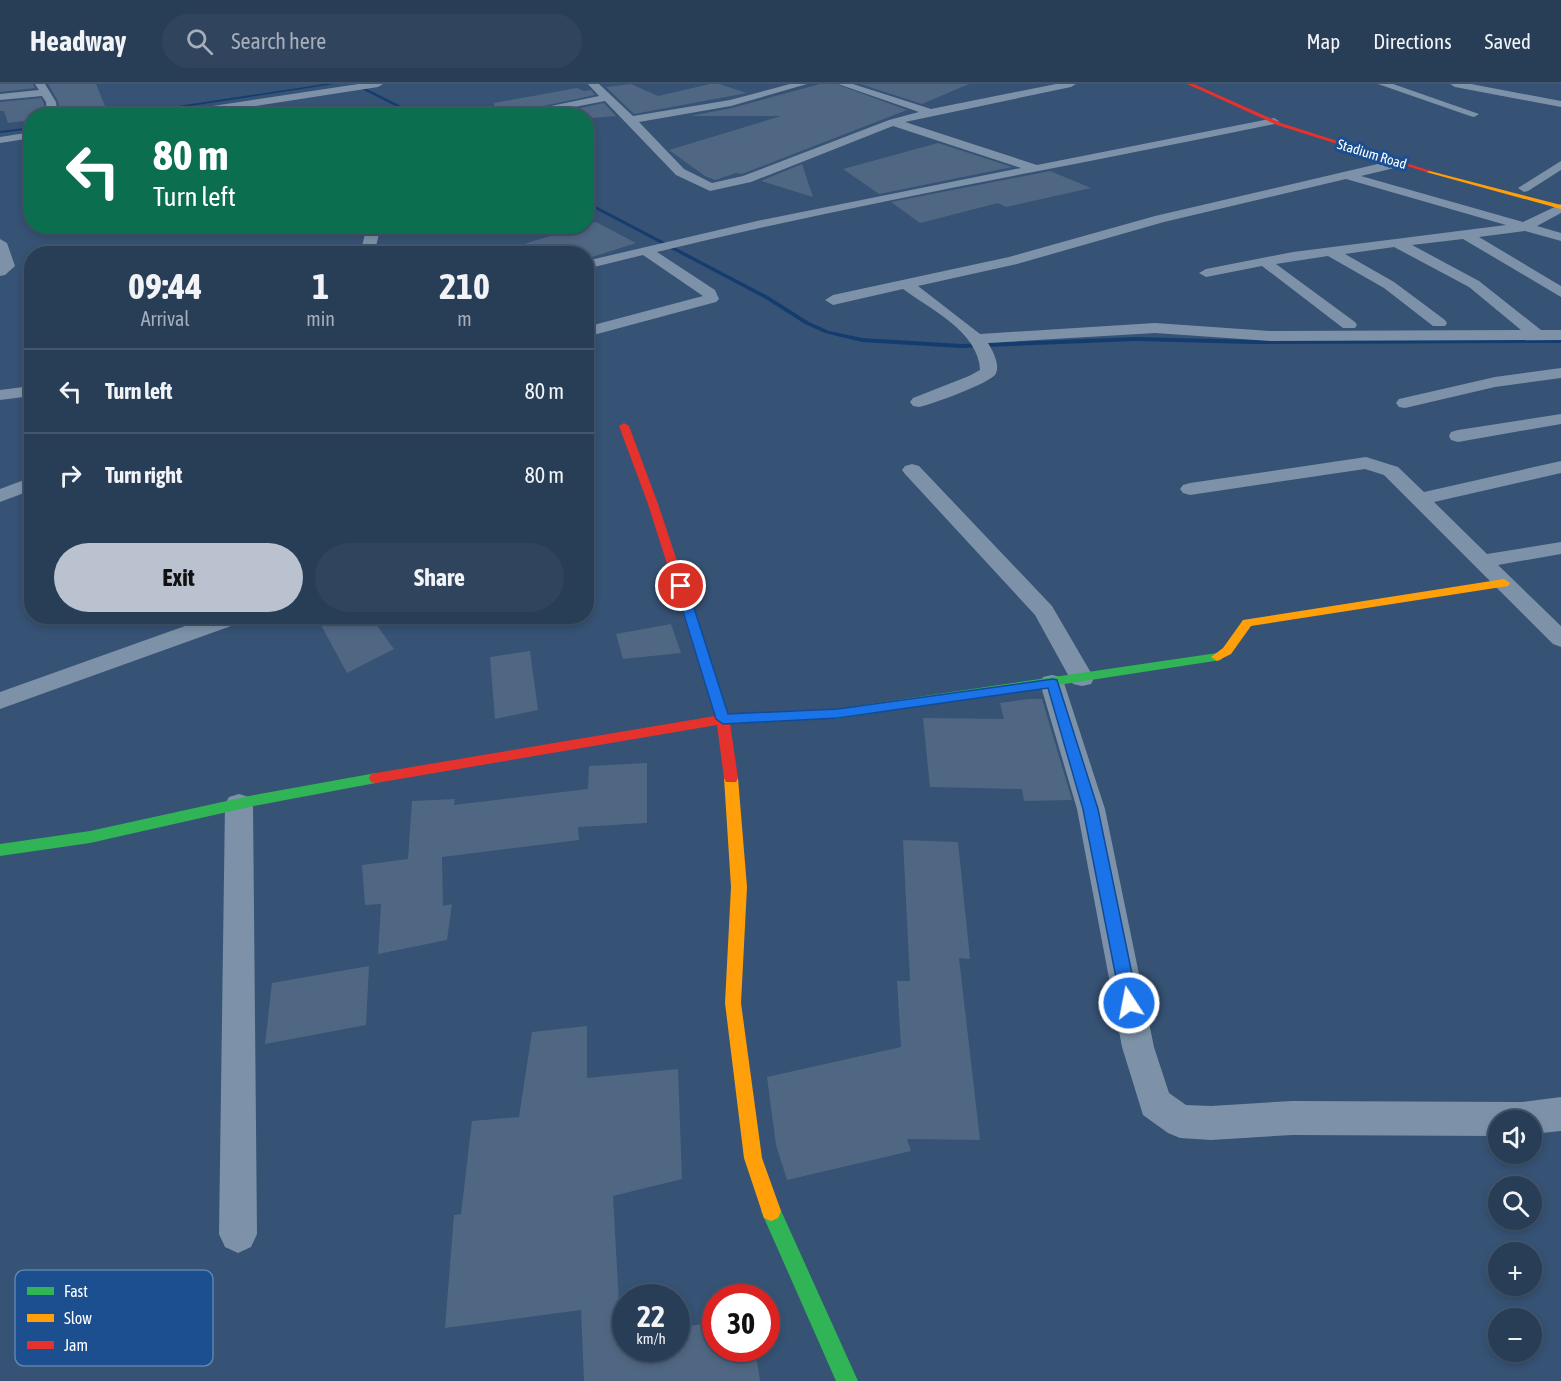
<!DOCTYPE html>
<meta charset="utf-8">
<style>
:root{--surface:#283e57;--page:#30455d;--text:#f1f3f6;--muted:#a5aeba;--line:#44576d;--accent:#b9c2ce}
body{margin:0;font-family:"Asap Condensed",sans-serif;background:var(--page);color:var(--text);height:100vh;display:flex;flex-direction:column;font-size:22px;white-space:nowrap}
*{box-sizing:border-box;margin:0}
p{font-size:20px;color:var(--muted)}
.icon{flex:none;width:33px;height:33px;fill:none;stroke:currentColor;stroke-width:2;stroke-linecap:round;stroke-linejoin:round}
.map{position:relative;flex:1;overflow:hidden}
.sheet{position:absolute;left:24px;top:162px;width:570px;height:378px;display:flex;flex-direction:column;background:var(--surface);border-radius:24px;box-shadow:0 3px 9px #0003,0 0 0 2px var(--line)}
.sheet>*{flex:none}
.top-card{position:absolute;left:24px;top:24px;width:570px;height:126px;border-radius:24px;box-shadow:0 3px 9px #0003,0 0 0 2px var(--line);background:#0b6e4f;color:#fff;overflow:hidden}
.controls{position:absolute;left:1488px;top:1026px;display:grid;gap:12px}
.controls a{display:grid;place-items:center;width:54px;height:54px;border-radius:50%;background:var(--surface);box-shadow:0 3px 9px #0003,0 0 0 2px var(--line);font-size:30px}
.speed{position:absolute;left:612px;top:1200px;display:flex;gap:12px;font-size:30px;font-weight:700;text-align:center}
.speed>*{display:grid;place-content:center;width:78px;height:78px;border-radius:50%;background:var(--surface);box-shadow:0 3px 9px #0003,0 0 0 2px var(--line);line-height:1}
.speed small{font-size:15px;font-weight:400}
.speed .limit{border:9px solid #d22;background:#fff;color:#111}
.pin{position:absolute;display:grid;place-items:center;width:51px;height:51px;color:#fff;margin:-26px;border:3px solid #fff;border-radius:50%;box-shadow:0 2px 6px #0007}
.me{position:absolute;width:66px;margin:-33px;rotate:349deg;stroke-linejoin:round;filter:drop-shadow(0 0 4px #0008)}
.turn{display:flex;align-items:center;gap:21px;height:126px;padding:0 30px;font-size:27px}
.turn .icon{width:78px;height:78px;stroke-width:2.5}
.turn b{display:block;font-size:42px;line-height:51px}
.eta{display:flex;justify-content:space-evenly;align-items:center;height:102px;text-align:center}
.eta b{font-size:36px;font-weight:700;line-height:42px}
.button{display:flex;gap:12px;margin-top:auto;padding:12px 30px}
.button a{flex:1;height:69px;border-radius:36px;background:var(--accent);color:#111;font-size:24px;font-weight:700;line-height:69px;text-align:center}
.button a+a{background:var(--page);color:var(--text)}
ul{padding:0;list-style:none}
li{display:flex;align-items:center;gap:18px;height:84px;padding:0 30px;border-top:2px solid var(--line)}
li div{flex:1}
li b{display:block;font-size:22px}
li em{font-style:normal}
header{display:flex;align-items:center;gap:36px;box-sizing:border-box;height:84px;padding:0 30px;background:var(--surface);border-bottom:2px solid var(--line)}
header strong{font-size:28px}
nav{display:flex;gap:33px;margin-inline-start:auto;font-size:21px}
.search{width:420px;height:54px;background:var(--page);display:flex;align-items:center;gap:15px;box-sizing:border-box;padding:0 21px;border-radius:33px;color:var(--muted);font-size:22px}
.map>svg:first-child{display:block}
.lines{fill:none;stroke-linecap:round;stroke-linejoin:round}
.stream{fill:#153c6e;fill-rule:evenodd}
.building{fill:#506783}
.street{fill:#7d92a8;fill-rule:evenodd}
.fast{fill:#30b455;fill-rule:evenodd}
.slow{fill:#ff9f0a;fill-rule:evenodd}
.jam{fill:#e5322d;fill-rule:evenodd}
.route{fill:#1a73e8;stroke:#114b97;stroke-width:1.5}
.labels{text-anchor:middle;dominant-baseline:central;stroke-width:6;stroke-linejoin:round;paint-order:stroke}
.far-street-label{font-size:14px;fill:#fff;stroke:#1b4f8f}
.key{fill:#1b4f8f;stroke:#5f84b1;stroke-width:1.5}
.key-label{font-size:16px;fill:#fff}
</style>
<header>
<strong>Headway</strong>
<div class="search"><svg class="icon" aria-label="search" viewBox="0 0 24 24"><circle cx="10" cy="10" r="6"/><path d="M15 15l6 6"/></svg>Search here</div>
<nav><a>Map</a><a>Directions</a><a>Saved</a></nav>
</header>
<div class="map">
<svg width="1561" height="1297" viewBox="0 0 1561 1297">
<rect width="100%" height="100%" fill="#365274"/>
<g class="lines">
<path class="stream" d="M325 0H334L125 32H112Z
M352 0H357L421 32H415Z
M32 43V45L0 49V47Z
M586 117 768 212 809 238 829 247 862 254 961 260 1136 253 1254 256 1561 255V259L1254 260 1136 257 961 264 862 258 825 249 805 240 764 214 586 120Z"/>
</g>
<path class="building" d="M0 0H33L35 4 0 8Z
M48 0H96L105 22 60 28 58 17Z
M631 0 658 12 710 0H719L747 9 634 30 606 3Z
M820 0H836L907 26 742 90 736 89 715 96 705 92 669 66 781 32H690L732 24Z
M860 0H969L922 20Z
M577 4 584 7 591 6 595 11 496 32 494 19Z
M41 14 44 19 45 30 32 32V36L8 39 4 27H0V18Z
M604 19 616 32 592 34 591 32H542Z
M938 59 1012 83 879 110 843 85Z
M802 80 813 113 761 97Z
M1050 87 1091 104 1006 123 998 119 920 139 891 118Z
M596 138 636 159 586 175V170H515L514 163Z
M316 532H370L394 565 347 589Z
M671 540 681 569 623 575 616 550Z
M530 567 538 626 495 635 490 573Z
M1028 615H1042L1072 716 1024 717 1022 705 930 703 923 634 1004 635 1000 619Z
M647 679V739L578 743 579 756 442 773 443 822 452 820 447 856 378 870 381 820 365 821 362 781 408 775 412 717 455 715 454 721 588 705 589 682Z
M903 756 958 758 970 875 959 874 980 1056 907 1055 911 1067 787 1096 776 1061 767 993 901 963 897 897H910Z
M369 882 366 941 265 960 272 899Z
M587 942V994L678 985 682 1095 613 1112 621 1256 626 1255V1264H676V1245L716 1237V1264H755L760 1297H584L581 1226 445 1244 454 1131 461 1130 472 1037 519 1033 532 948Z"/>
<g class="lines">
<path class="street" d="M35 0H45L56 18 58 32H47L46 18 42 12 0 16V10L39 6Z
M358 0H383L378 3 191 32H161L166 29Z
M588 0H599L633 32 730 16 790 0H807L731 22 639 38 684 85 712 99 743 92 889 36 919 28 838 0H853L931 25 1056 0H1076L1071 3 905 38 1037 81 1274 34 1279 37 1274 40C1068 83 861 118 657 168L715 206 719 215 716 218 586 253V243L703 212 643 171 586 185V177L757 137 1021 84 893 42 751 98 710 107 676 91 605 17 528 32H503L599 12Z
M1378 0H1393L1479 30 1474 33 1470 32Z
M1450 0H1471L1561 17V23L1455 3Z
M32 48V54L0 59V53Z
M1399 75 1403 76V82L1361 92 1523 138 1561 120V129L1537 142 1561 149V157L1525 147 1479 153 1561 202V213L1463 155 1412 161 1479 197 1541 246H1561V256L1270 257 1155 249 988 259C993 267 1001 282 995 291 987 300 933 320 919 323L913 322 910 318 913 314 969 292 980 286C979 248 930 225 903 205L833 221 825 216 833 211 1009 173 1155 132ZM1346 95 1506 141 1293 168 1206 185 1199 189 1206 193 1262 182 1343 244H1355L1357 241 1355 238 1276 180 1328 172 1384 204 1433 242H1445L1447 239 1445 236 1394 198 1345 170 1394 163 1469 203 1521 246 1270 247 1155 239 980 250 918 202 1017 180 1164 138Z
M1561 77V86L1528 107 1524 108 1518 104Z
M367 142H381L374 170H360Z
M0 155 7 159 15 182 5 191 0 192Z
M1561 284V294L1495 303 1405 324 1399 323 1396 319 1399 315 1495 293Z
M31 302 32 312 0 316V306Z
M1561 330V340L1458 358 1451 356 1449 352 1451 348 1458 346Z
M1366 373 1398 383 1424 408 1561 377V389L1434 418 1487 470 1561 458V470L1498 481 1561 542V563L1553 560 1384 391 1365 385 1190 411 1183 409 1180 405 1183 401 1190 399Z
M912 380 919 382 1052 522 1094 594 1091 600 1082 602 1073 600 1035 531 905 390 902 386 905 382Z
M32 393V406L0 418V405Z
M213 532H248L245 537 0 625V608Z
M1052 591 1061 593 1064 599 1105 725 1154 963 1169 1009 1186 1021 1211 1022 1292 1017 1522 1018 1561 1013V1047L1532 1050V1036H1498V1052L1292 1051 1211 1056 1180 1054 1168 1049 1143 1031 1122 963 1077 725 1040 599 1043 593Z
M239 710 249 713 253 720 257 1150 251 1163 238 1169 225 1163 219 1150 225 720 229 713Z"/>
<path class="fast" d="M1217 569 1221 570 1223 573 1221 576 836 635 829 630 836 625Z
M376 689 381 690 383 694 381 698 254 722 90 759 0 772V760L90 747 254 711Z
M771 1117 778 1120 858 1297H836L761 1127 764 1120Z"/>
<path class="slow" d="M1426 86 1561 121V125L1426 88Z
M1504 495 1510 499 1508 502 1251 542 1231 570 1217 577 1211 573 1223 564 1243 536Z
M731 689 736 690 738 694 747 803 741 919 762 1074 781 1127 778 1134 771 1137 764 1134 744 1074 725 919 731 803 724 694 726 690Z"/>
<path class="jam" d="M1187 0H1194L1281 39 1431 87 1426 88 1277 41Z
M624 339 629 342 658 420 728 630 836 625 841 627 843 630 841 633 730 639 738 694 736 698H726L724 694 717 641 376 699 371 698 369 694 371 690 376 689 715 632 648 420 619 342Z"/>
</g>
<path class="route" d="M681 498 687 502 728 630 838 625 1053 595 1057 596 1098 725 1138 919 1135 925 1129 927 1123 925 1121 919 1083 725 1048 604 838 634 723 640 716 635 675 502Z"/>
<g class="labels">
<g class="far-street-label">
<text transform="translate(1372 70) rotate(17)">Stadium Road</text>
</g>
</g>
<rect x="15" y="1186" width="198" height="96" rx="9" class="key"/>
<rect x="27" y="1203" width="27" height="8" fill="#30b455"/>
<rect x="27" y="1230" width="27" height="8" fill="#ff9f0a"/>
<rect x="27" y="1257" width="27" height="8" fill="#e5322d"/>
<g class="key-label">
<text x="64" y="1213">Fast</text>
<text x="64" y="1240">Slow</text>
<text x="64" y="1267">Jam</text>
</g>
</svg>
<div class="controls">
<a><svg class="icon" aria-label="sound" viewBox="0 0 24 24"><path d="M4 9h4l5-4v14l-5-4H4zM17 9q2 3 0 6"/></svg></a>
<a><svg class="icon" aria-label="search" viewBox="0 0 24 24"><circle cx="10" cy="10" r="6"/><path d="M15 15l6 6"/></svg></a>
<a>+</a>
<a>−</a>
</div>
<div class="speed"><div>22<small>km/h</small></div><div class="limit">30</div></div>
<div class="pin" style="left:681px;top:502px;background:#d93025"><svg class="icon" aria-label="arrive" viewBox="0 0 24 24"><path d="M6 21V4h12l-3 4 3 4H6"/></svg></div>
<svg class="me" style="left:1129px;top:919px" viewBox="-20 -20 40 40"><circle r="17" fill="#1a73e8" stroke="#fff" stroke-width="3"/><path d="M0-11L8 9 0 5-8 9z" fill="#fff"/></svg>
<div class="top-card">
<div class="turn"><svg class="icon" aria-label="left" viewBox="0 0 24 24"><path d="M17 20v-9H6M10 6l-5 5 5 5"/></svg><div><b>80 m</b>Turn left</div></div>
</div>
<section class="sheet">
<div class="eta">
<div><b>09:44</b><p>Arrival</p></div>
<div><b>1</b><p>min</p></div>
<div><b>210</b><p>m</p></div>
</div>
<ul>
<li><svg class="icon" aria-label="left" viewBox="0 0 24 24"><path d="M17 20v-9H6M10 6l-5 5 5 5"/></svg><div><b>Turn left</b></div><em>80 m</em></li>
<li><svg class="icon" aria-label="right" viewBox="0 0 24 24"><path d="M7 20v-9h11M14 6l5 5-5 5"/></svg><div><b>Turn right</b></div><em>80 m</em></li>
</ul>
<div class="button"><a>Exit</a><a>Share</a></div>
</section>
</div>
